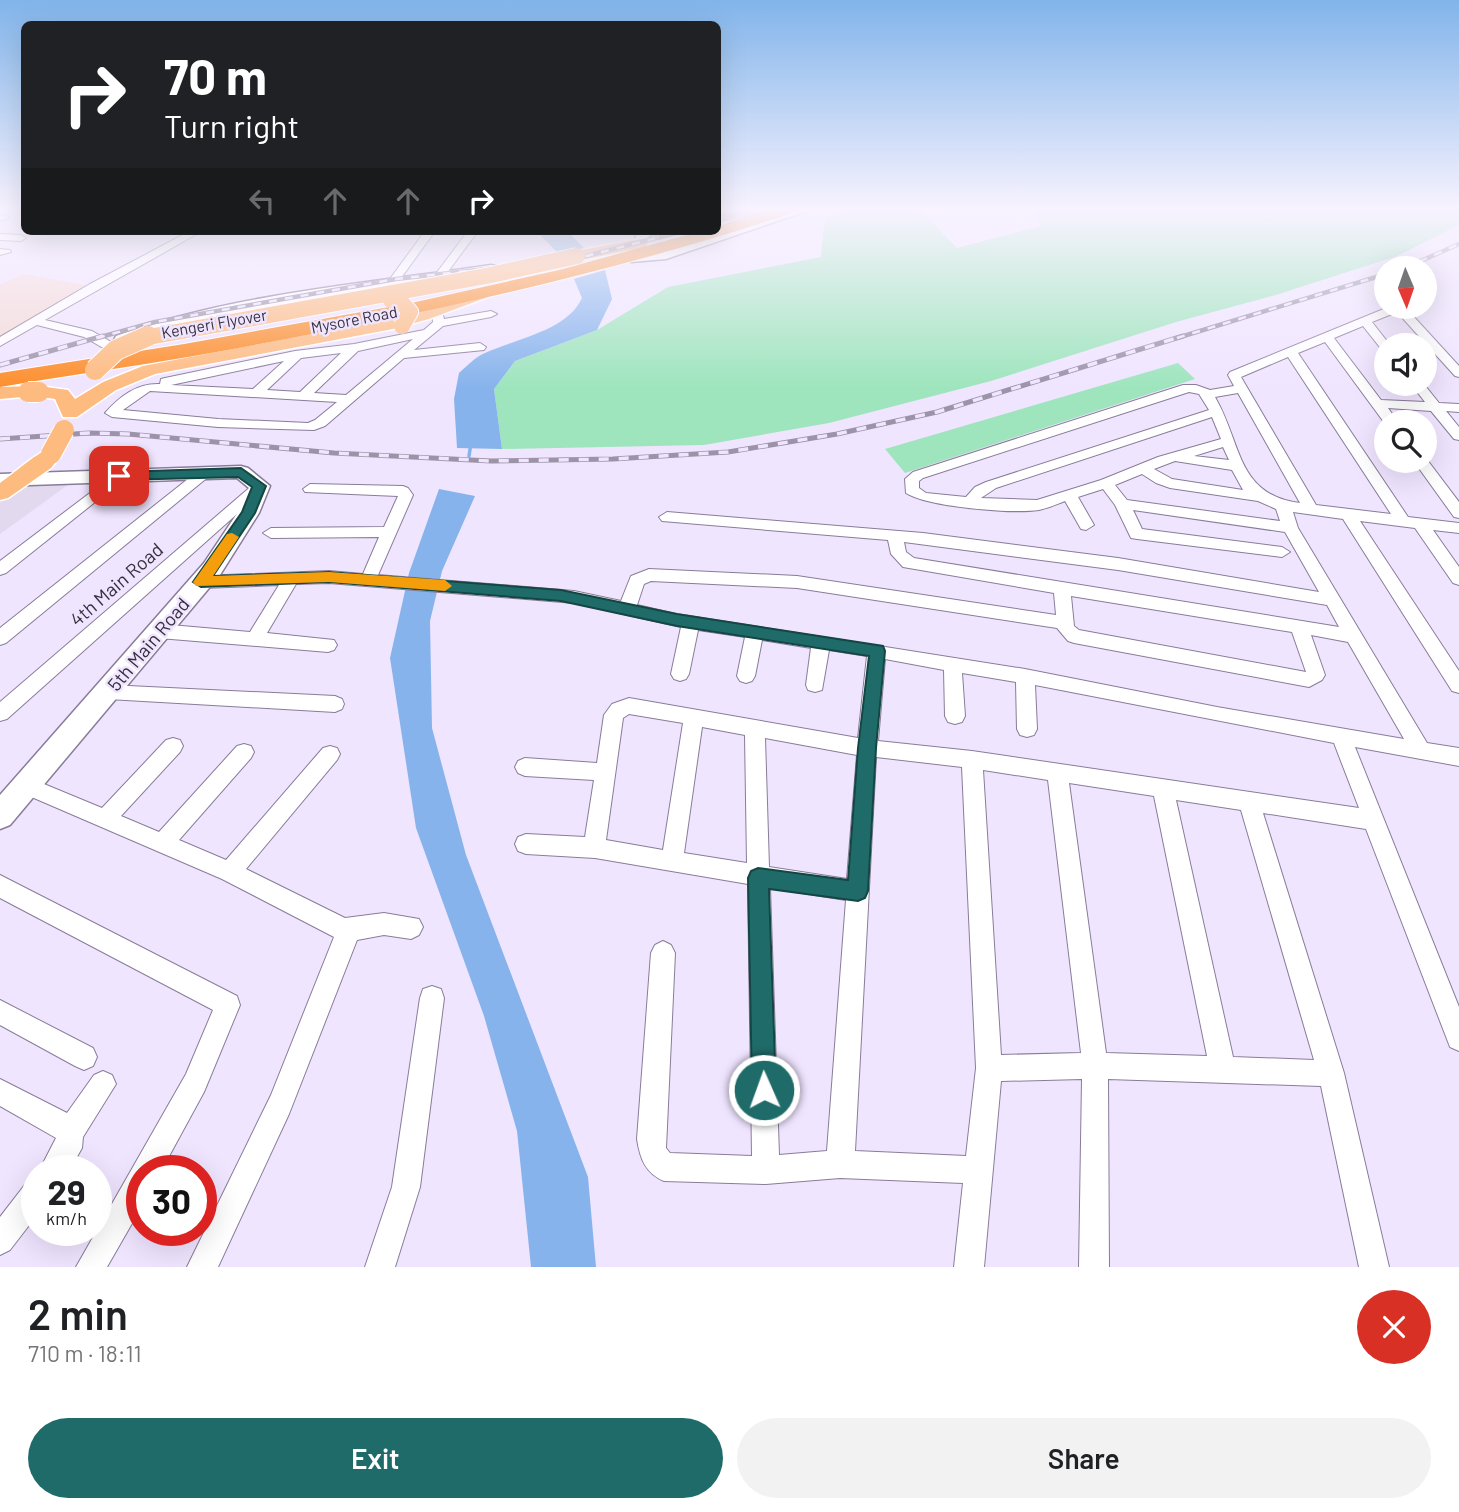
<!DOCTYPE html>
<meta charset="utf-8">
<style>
:root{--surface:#fff;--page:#f2f2f2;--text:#202124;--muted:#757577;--accent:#1f6b69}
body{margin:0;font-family:Barlow,sans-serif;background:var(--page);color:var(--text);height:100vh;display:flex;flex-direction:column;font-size:26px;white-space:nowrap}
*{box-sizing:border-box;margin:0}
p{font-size:23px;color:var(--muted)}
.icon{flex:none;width:38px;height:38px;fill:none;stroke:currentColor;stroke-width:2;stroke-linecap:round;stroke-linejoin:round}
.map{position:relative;height:1267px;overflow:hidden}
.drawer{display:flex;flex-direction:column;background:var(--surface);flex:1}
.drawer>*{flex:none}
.guide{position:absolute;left:21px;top:21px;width:700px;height:214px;border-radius:10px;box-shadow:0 7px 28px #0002;background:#202124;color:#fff;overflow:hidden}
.needle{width:46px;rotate:178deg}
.tools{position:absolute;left:1374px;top:256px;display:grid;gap:14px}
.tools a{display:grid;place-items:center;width:63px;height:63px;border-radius:50%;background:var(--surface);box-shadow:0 7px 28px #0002;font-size:35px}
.speed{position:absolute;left:21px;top:1155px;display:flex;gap:14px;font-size:35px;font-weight:700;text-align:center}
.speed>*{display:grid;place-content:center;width:91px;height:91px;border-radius:50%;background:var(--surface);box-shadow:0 7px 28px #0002;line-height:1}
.speed small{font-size:18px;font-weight:400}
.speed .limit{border:10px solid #d22;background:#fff;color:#111}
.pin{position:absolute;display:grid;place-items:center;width:60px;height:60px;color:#fff;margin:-30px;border-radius:14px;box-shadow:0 4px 10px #0006}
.me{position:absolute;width:77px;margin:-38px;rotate:358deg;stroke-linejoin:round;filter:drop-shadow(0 0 5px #0008)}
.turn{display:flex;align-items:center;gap:24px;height:147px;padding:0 28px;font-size:32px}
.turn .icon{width:91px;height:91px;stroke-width:2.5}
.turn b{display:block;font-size:49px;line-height:60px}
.lanes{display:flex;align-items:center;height:66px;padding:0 28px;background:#0003;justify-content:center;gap:35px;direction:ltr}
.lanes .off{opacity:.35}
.round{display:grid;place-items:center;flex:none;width:74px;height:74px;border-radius:37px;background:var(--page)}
.summary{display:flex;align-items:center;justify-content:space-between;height:119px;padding:0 28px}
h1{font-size:42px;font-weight:600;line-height:52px}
.cta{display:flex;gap:14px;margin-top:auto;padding:14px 28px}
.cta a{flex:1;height:80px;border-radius:42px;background:var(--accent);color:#fff;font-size:28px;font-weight:600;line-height:80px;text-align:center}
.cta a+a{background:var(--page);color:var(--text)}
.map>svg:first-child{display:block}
.commercial{fill:#e2d9ee}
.education{fill:#f4dad7}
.green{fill:#9ee5bd}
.water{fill:#87b3ec}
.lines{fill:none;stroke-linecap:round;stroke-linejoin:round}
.stream{stroke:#87b3ec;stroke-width:3.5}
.street-casing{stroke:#897c99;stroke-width:2}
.secondary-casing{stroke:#897c99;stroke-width:3}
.primary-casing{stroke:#fff;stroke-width:3}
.highway-casing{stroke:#fff;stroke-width:2}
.street{fill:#fff;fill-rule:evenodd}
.secondary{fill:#fff;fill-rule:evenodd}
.primary{fill:#febb80;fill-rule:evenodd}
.highway{fill:#fd8e2c;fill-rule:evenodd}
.rail-far1-casing{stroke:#9c93a8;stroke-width:4.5}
.rail-casing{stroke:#9c93a8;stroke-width:5}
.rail-far1{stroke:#f0e5ff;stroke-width:2.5;stroke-dasharray:8;stroke-linecap:butt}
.rail{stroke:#f0e5ff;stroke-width:3.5;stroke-dasharray:10;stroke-linecap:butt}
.primary-bridge-far1-casing{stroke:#fff;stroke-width:18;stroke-linecap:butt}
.primary-bridge-casing{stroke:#fff;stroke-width:22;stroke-linecap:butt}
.primary-bridge-far1{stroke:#febb80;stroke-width:16}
.primary-bridge{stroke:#febb80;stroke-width:20}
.wall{fill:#bba390}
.shaded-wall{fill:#998475}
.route{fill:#1f6b69;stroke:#144644;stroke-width:2}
.slow{fill:#f59e0b}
.labels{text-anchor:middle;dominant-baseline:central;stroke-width:5;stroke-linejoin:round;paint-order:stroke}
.far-street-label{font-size:16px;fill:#37313e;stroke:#f0e5ff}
.street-label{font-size:19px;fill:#37313e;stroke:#f0e5ff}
</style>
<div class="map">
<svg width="1459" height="1267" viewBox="0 0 1459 1267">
<rect width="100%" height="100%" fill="#f0e5ff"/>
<path class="commercial" d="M72 482 0 534V486Z"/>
<path class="education" d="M23 274 90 286 0 339V285Z"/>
<path class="green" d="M843 210H921L957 248 1041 226 1033 210H1459V225L1397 256 1279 294 1176 322 991 381 829 423 704 445 502 449 494 389 515 361 597 330 668 287 821 257 825 217Z
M1178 363 1195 379 905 473 885 449Z"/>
<path class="water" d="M536 231H567L587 251 560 255Z
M605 270 612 299 597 330 515 361 494 389 502 449 457 448 454 399 459 373C467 366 475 357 485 353 515 339 567 331 582 298L574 279Z
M439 489 475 496 442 571 430 621 432 728 466 855 588 1177 596 1267H531L517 1131 484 1016 416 828 390 658 409 573Z"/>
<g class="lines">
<path class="stream" d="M469 456 471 443"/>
<g class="street-casing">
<path id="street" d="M0 215 7 216 9 218 0 221Z
M190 231H202L45 320 92 331 113 343V349H105L84 337 37 325 0 346V337L90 284Z
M425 231H435L396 285H388L387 283Z
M468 231H478L444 277H436L435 275Z
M0 234 21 235 26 238 21 241 0 240Z
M0 249 10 250 11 252 0 255Z
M1391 306H1404L1459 366V377L1455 376 1397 312 1372 322 1390 345H1386V351L1382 350 1363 326 1334 338 1381 400 1425 402 1410 383H1423L1439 403 1459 404V412L1446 411 1459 427V440L1454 439 1431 411 1388 408 1398 422H1386V425L1325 342 1298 353 1408 517 1459 523V533L1433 530 1459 567V585L1453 583 1415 528 1360 521 1459 671V693L1452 691 1343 519 1293 512 1298 528 1427 743 1459 748V766L1355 747 1459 1007V1051L1450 1047 1366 829 1263 813 1344 1073 1389 1267H1359L1321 1086 1108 1079 1109 1267H1079L1082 1079 1001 1081 984 1267H954L963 1183 840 1178 766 1184 664 1181C645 1173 640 1158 637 1139L651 953 655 945 663 941 671 945 675 953 666 1148 670 1153 752 1156 748 884 595 858 526 854 518 851 515 844 518 837 526 834 585 837 594 780 525 776 518 773 515 767 518 761 525 758 597 763 604 715 612 704 629 698 858 738 867 656 829 650 822 690 815 692 808 690 806 685 811 648 762 640 755 676 752 681 746 683 740 681 737 676 745 637 698 630 689 674 686 679 680 681 674 679 671 674 681 627 574 603 329 583 296 584 267 633 334 640 337 645 334 650 328 652 159 638 153 636 150 631 153 626 159 624 250 632 279 585 201 588 193 582 201 576 329 571 363 574 379 537 271 538 263 533 271 528 384 527 398 496 305 492 303 489 310 484 403 486 408 488 413 495 378 575 574 591 621 601 631 576 649 569 797 576 1056 615 1054 593 903 567 891 554 888 540 662 521 659 517 667 512 923 533 1118 558 1319 592 1285 532 1133 510 1142 529 1282 547 1290 552 1282 557 1137 539 1131 538 1115 505 1103 489 1078 497 1094 525 1086 530 1081 529 1065 501C1057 504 1048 508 1039 510 1013 514 927 507 906 493L905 479 913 472 1183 385H1196L1210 390 1234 386 1228 375 1230 372ZM1288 357 1391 514 1316 505 1241 377ZM1189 392 1199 394 1209 410 986 482 975 487 966 497 926 493 919 488V481L923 478ZM1238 393 1300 503C1236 495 1242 443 1215 397ZM1212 417 1221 439 1158 457 1101 480 1037 500 981 498 996 488ZM1223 447 1229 460 1194 456ZM1175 461 1232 470 1243 490 1172 479 1154 469ZM1142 474 1156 483 1170 488 1258 501 1276 509 1280 521 1127 500 1115 485ZM904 542 1118 570 1327 605 1339 627 914 558 906 552ZM651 581 797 588 1057 628 1068 641 1074 643 1309 687 1322 680 1325 675 1311 635 1348 642 1404 739 1217 707 1025 669 676 614 637 605 644 584ZM1071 596 1292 632 1306 672 1079 630 1074 626ZM885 659 944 670 945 716 948 722 955 724 962 722 965 716 962 673 1016 682 1017 729 1020 735 1027 737 1034 735 1037 729 1035 685 1334 743 1359 808 972 751 878 741ZM629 714 683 723 663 850 606 840 623 718ZM702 727 745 735 747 863 684 853ZM765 738 857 755 847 879 769 867ZM876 757 962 767 976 1068 966 1156 855 1151ZM983 770 1048 780 1081 1053 1001 1055ZM1069 783 1154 796 1207 1056 1106 1053ZM1176 800 1241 810 1314 1060 1233 1057ZM770 888 846 900 827 1151 779 1155Z
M438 310 442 311 444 319 491 311 497 314 491 317 443 326 414 350 480 343 486 347 484 350 404 358 325 426 314 430 218 427 112 417 105 413C120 396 137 383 160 384L161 379 165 378 295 351 354 344 424 330 433 322 432 313ZM413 339 346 395 314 393 358 351ZM341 353 300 392 267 390 301 358ZM284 361 253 389 171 385ZM150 391 337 402 315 420 308 423 218 419 123 410Z
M1425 457 1459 502V518L1454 517 1413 460H1424Z
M203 469 208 471 210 474 208 477 6 643 0 645V628L198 471Z
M119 471 124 473 126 476 124 479 6 573 0 575V561Z
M260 481 265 483 267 486 265 489 7 719 0 721V702L255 483Z
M108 685 335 696 342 699 344 704 342 709 335 712 108 699 101 697 99 692 101 687Z
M173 738 180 740 183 746 180 752 121 816 159 832 237 746 244 744 251 746 254 752 251 758 179 840 226 860 323 748 330 746 337 748 340 754 337 760 246 869 345 918 384 913 419 919 423 927 419 935 411 939 384 935 357 940 289 1114 218 1267H187L271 1095 334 937 222 879 20 792 17 786 20 780 27 777 102 808 166 740Z
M0 875 237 996 240 1005 204 1092 161 1171H142V1206L107 1267H76L186 1074 213 1010 0 898Z
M432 986 441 989 444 998 420 1187 395 1267H365L392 1187 420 998 423 989Z
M0 1000 93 1048 97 1057 93 1066 84 1070 75 1066 0 1025Z
M103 1071 112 1075 116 1084 83 1137 82 1148 69 1171H39L56 1138 0 1106V1079L67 1113 94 1075Z
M37 1178V1215L10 1250 0 1255V1217L27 1182Z"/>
</g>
<g class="secondary-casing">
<path id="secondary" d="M790 210H810L666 259 631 262 624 258 631 254 660 252Z
M638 231H659L649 236 645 247 640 248 633 244Z
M491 265 496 266 498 269 496 272 265 309 172 327 122 345 114 340 116 336C231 294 370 283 491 265Z
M241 466 248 468 270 486 259 513 220 575 10 825 0 829V795L204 563 238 512 249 488 237 478 0 486V474Z"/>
</g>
<g class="primary-casing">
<path id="primary" d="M640 239 648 244 645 247 577 261 569 256 577 251Z
M482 288 490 293 488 297 429 319 393 329 155 374 116 390 77 417H63L55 399 34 396 0 399V387L39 386 68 390 75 399 103 382 143 366 390 319Z
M51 448 58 449 62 454 51 468 8 498 0 500V483C12 475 40 450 51 448Z"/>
</g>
<g class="highway-casing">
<path id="highway" d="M765 210H791L789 214C593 279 392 321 188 357 125 368 62 376 0 387V373L184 344 411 303 559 270 701 231H718V226Z"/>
</g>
<use href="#street" class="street"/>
<use href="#secondary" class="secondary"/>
<use href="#primary" class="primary"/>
<use href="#highway" class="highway"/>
<g class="rail-far1-casing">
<path id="rail-far1" d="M718 221 762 210
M1405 268 1459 244
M97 338 155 322 396 279 575 259 683 231
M1177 338 1386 274"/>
</g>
<g class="rail-casing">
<path id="rail" d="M0 365 103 336
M0 439 89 433 128 434 334 453 491 461 613 459 728 452 837 434 937 412 1183 336"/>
</g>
<use href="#rail-far1" class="rail-far1"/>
<use href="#rail" class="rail"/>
<g class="primary-bridge-far1-casing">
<path id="primary-bridge-far1" d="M391 300 402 303 410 312 402 326
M143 338 486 276 577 256"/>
</g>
<g class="primary-bridge-casing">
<path id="primary-bridge" d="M95 370 116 350 148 336
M28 392H39
M51 454 64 430"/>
</g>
<use href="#primary-bridge-far1" class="primary-bridge-far1"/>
<use href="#primary-bridge" class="primary-bridge"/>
</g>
<path class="wall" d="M654 231H691L659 240 654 236Z"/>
<path class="shaded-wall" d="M718 210H756L718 223Z
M659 231H691L659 240Z"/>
<linearGradient id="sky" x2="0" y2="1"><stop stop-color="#81b4ea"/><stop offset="0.54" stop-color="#f8f3ff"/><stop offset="1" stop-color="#f8f3ff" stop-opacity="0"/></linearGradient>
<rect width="1459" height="388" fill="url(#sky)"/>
<path class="route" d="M241 468 266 486 255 513 213 576 329 572 561 590 677 614 883 646 885 651 876 748 868 891 865 898 858 901 769 889 776 1090 772 1099 764 1102 756 1099 752 1090 748 878 751 871 758 868 848 880 858 748 869 656 677 626 561 601 329 582 201 587 193 582 242 512 252 487 238 477 119 480 112 476 119 472Z"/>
<path class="slow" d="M232 533 239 537 213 576 329 572 445 580 452 586 445 591 329 582 196 586 193 582 196 578 227 534Z"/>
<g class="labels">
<g class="far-street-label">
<text transform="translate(354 319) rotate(-11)">Mysore Road</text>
<text transform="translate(214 323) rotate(-10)">Kengeri Flyover</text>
</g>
<g class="street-label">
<text transform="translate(116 584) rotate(-41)">4th Main Road</text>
<text transform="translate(148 644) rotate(-50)">5th Main Road</text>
</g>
</g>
</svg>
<div class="tools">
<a><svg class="needle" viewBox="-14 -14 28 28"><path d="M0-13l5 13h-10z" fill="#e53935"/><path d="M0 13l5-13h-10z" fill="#757577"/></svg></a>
<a><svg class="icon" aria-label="sound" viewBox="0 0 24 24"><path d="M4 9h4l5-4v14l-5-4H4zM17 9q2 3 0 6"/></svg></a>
<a><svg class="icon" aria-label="search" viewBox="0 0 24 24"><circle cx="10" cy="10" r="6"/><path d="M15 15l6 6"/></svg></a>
</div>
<div class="speed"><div>29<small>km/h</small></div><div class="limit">30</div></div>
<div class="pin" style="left:119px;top:476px;background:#d93025"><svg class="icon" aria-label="arrive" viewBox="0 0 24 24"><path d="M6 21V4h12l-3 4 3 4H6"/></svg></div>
<svg class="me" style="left:764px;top:1090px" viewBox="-20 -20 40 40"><circle r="17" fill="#1f6b69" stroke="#fff" stroke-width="3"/><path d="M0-11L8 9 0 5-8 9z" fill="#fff"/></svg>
<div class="guide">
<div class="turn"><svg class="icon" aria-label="right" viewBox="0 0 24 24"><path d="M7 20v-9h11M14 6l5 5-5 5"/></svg><div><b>70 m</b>Turn right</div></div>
<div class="lanes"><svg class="icon off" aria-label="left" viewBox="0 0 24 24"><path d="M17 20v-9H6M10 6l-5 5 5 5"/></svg><svg class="icon off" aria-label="ahead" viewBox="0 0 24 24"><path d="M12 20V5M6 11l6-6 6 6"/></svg><svg class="icon off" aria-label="ahead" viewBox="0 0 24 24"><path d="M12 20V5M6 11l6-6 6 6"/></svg><svg class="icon" aria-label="right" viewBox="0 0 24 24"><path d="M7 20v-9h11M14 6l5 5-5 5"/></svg></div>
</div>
</div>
<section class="drawer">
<div class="summary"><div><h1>2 min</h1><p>710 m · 18:11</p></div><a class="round" style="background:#d93025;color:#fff"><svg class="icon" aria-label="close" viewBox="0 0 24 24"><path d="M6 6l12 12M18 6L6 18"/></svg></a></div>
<div class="cta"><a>Exit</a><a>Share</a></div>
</section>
